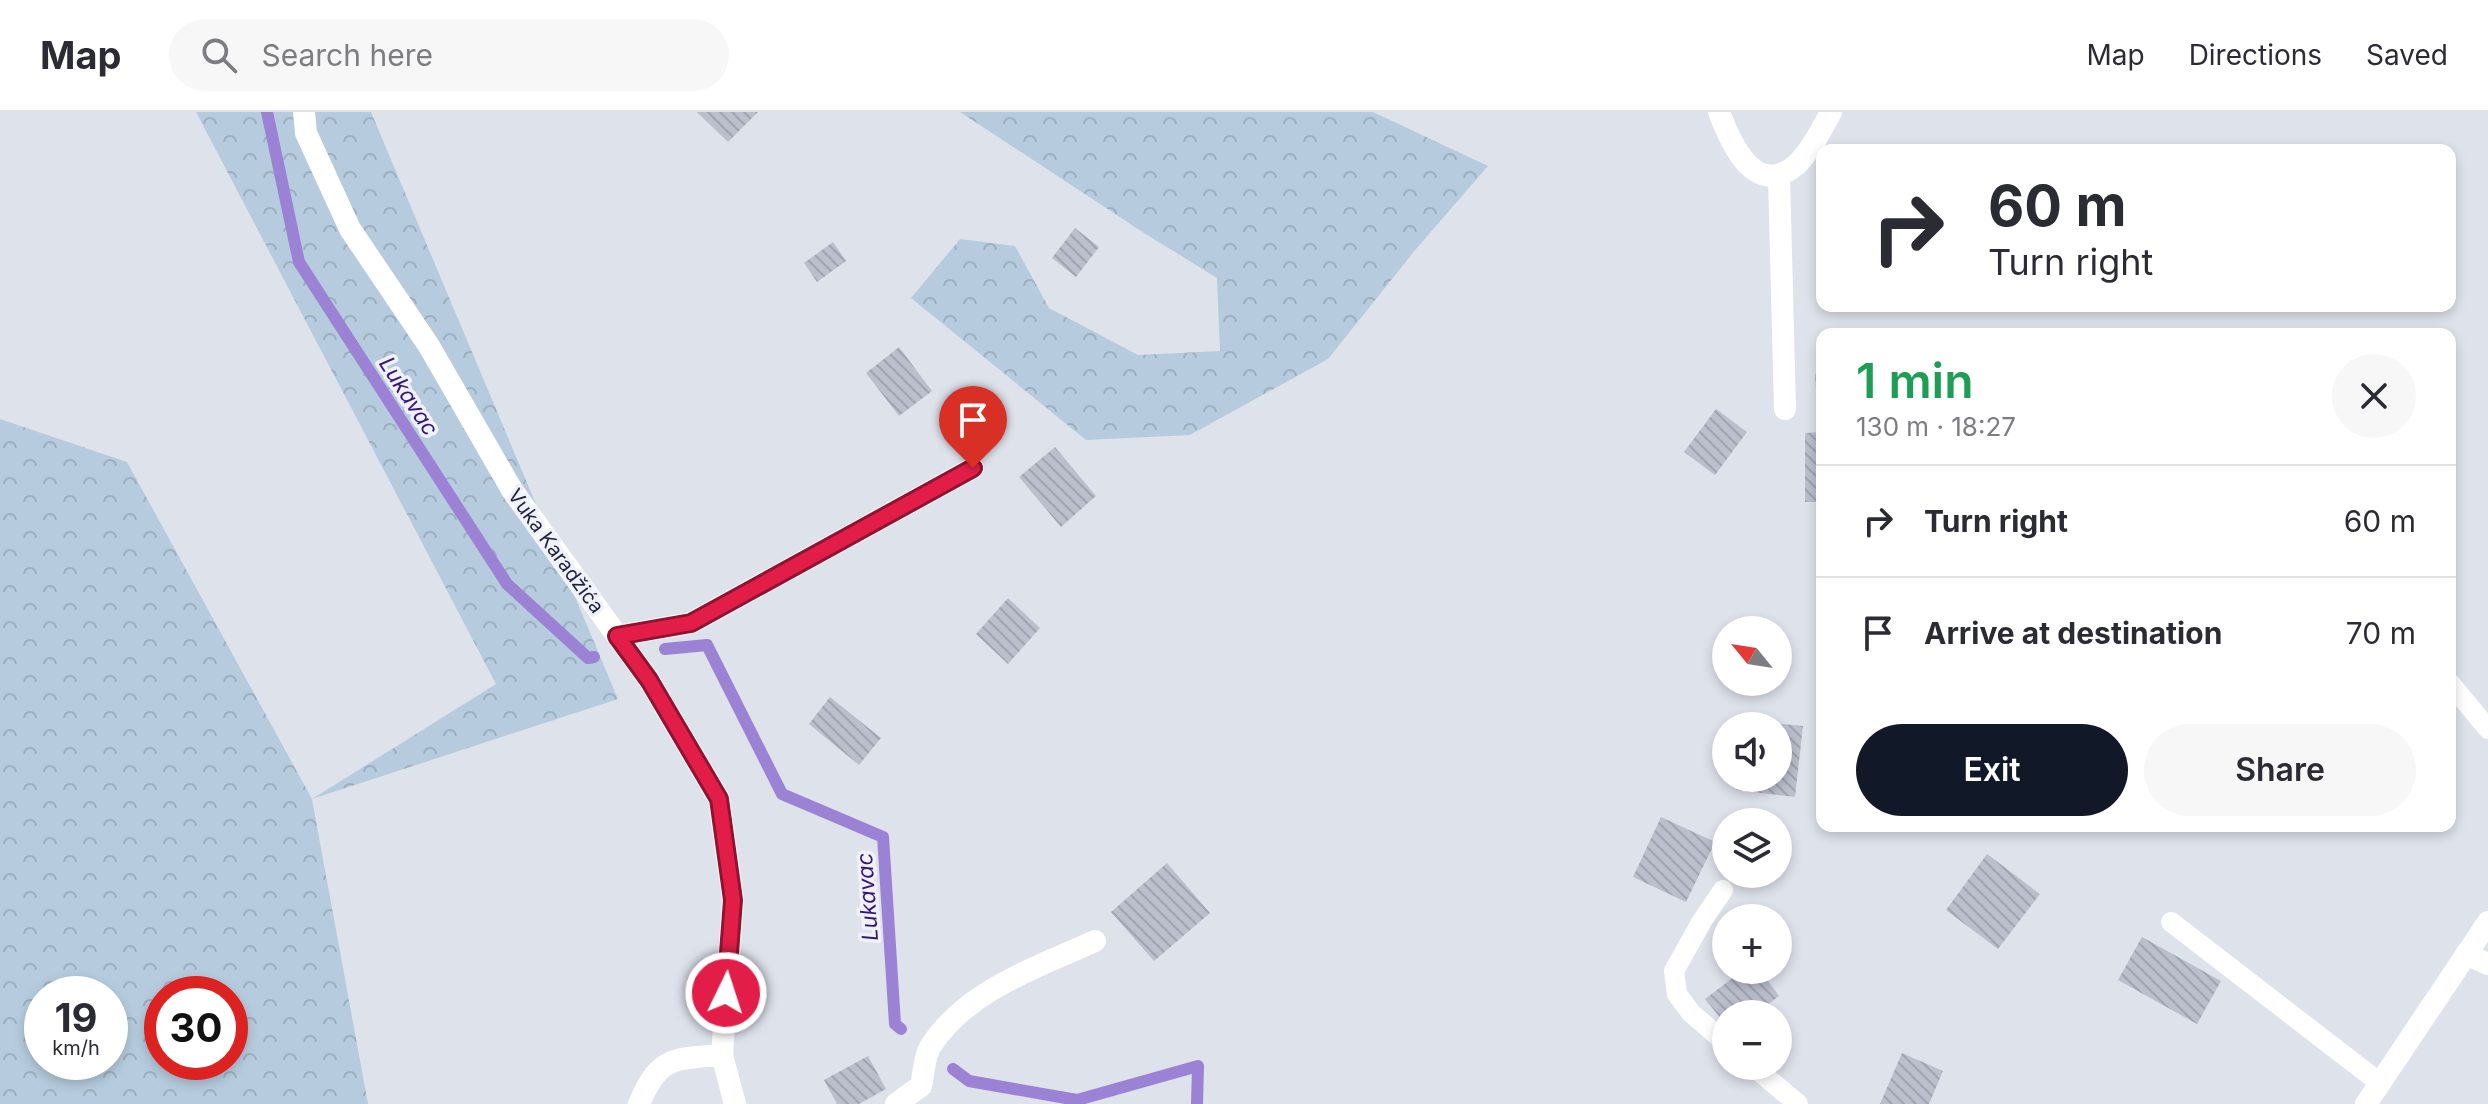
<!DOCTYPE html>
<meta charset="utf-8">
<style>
:root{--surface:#fff;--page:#f7f7f7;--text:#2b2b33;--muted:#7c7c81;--line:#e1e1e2;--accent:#111827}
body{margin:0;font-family:Inter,sans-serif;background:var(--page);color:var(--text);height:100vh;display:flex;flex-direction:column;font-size:30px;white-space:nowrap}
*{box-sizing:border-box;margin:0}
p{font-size:26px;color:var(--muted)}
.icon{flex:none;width:44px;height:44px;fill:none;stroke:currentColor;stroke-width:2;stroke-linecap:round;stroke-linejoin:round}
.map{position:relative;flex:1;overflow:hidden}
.sheet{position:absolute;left:1816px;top:216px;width:640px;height:504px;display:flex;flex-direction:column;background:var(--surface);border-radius:16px;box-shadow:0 4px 12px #0003}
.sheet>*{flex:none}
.hud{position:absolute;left:1816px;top:32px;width:640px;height:168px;border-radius:16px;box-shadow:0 4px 12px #0003;background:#fff;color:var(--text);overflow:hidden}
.needle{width:52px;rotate:300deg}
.fabs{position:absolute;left:1712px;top:504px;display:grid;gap:16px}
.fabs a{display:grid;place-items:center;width:80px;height:80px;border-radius:50%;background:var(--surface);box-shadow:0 4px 12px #0003;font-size:40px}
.speed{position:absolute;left:24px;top:864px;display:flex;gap:16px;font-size:40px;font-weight:700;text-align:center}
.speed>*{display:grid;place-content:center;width:104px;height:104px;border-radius:50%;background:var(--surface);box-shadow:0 4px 12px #0003;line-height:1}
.speed small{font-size:20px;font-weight:400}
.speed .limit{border:12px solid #d22;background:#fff;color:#111}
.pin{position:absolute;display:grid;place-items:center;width:68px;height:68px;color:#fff;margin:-82px -34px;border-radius:50% 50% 50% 0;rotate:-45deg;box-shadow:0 0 8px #0007}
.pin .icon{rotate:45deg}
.me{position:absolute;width:88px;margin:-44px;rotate:4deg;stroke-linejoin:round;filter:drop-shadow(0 0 6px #0008)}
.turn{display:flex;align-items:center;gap:28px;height:168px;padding:0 40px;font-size:36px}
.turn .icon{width:104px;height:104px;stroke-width:2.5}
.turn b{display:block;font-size:56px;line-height:68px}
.round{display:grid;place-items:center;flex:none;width:84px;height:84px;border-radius:42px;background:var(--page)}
.head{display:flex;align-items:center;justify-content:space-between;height:136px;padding:0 40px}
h1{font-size:48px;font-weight:600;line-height:60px;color:#1e9e55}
.primary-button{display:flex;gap:16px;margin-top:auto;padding:16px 40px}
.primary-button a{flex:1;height:92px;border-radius:48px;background:var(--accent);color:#fff;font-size:32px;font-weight:600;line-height:92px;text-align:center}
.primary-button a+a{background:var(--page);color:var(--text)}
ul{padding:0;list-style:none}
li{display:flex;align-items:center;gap:24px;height:112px;padding:0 40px;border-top:2px solid var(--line)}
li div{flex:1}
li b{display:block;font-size:30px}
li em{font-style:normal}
header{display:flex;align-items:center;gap:48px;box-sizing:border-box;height:112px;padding:0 40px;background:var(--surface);border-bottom:2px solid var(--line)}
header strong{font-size:38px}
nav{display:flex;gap:44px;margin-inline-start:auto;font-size:28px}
.search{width:560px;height:72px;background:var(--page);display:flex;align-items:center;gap:20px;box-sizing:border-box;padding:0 28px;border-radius:44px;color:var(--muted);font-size:30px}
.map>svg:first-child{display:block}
.forest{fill:url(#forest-crowns);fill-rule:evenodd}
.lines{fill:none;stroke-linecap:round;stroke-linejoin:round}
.stream{stroke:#9c82d4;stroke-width:12}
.building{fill:url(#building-back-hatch)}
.service{stroke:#fff;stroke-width:20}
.minor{stroke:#fff;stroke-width:22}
.tertiary{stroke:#fff;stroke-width:22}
.route-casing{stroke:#92132f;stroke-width:20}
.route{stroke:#e11d48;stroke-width:14}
.labels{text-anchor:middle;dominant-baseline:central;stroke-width:7;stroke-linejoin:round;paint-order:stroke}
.street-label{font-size:20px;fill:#1f223c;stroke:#eff2f8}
.water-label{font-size:22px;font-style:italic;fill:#37167b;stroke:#eff2f8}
</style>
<header>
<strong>Map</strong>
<div class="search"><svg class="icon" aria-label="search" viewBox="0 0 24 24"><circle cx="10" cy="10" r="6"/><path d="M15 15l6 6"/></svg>Search here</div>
<nav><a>Map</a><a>Directions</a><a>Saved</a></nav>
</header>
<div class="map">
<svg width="2488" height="992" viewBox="0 0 2488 992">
<defs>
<pattern id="forest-crowns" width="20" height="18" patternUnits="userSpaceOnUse" patternTransform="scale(2)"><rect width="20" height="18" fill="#b6ccde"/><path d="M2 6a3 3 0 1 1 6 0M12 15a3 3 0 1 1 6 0" fill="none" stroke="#9cafbf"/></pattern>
<pattern id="building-back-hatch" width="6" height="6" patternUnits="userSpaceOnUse" patternTransform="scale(2)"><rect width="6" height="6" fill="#bbbfcc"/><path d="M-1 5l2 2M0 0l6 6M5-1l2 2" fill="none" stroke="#a0a4b0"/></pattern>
</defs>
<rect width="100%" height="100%" fill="#dee2eb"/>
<path class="forest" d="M196 0H371L618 587 312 687 368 992H0V307L127 350 312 687 496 572ZM42 882H110V950H42ZM162 882H230V950H162Z
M960 0H1373L1488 54 1416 137 1328 247 1190 323 1086 328 911 186 960 127 1015 134 1049 196 1138 243 1220 239 1217 166 1144 121Z"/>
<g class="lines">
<path class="stream" d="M267 0 299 150 507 472 588 546 594 545
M665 537 707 533 782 682 883 725 895 912 901 917
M953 957 969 969 1077 988 1198 954 1197 992"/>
</g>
<path class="building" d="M697 0H758L728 30Z
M1075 116 1099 135 1076 165 1052 146Z
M833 130 846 149 817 170 804 151Z
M899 235 932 279 899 304 866 261Z
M1822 261V297H1817L1815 262Z
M1716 297 1747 320 1715 363 1684 340Z
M1822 320V390H1805V321Z
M1055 335 1096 384 1061 415 1019 365Z
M1008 486 1040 516 1008 552 976 522Z
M830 585 881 626 859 653 809 612Z
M1744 608 1803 614 1795 685 1736 678 1738 666H1778V614H1743Z
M1661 705 1715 730 1686 790 1633 765Z
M1987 742 2040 782 1998 837 1946 798Z
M1167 751 1210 801 1154 849 1111 800Z
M2142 825 2221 869 2197 912 2118 868Z
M1743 858H1760L1779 884 1755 902H1726V913L1705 887Z
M1902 941 1943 959 1929 992H1880Z
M868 944 886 977 859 992H837L824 968Z"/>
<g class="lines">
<path class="service" d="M2450 571 2488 617
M1723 778 1702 809 1674 859 1677 882 1691 901 1726 931
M2171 810 2380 971
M1753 954 1798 992"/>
<path class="minor" d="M304 0 306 21 350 117 429 234 512 378 649 568 719 687 733 788 722 943 735 992
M1719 0C1731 32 1755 87 1796 53 1810 40 1822 17 1831 0
M1779 64 1785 297
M617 524 691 511 973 356
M2466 842 2488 852
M639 992C659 943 675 947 722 943
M896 992 921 974C924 962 924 942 932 932 969 877 1038 855 1095 829"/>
<path class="tertiary" d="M2366 992 2488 810"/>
</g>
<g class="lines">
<g class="route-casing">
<path id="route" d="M726 881 733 788 719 687 649 568 617 524 691 511 973 356"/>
</g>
<use href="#route" class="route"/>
</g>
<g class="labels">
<g class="street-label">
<text transform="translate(556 439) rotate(54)">Vuka Karadžića</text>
</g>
<g class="water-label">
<text transform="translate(409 284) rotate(57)">Lukavac</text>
<text transform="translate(867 785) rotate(-94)">Lukavac</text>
</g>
</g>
</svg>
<div class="fabs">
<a><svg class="needle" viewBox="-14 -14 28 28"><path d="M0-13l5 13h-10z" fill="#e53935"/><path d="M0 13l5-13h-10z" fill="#7c7c81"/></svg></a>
<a><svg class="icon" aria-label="sound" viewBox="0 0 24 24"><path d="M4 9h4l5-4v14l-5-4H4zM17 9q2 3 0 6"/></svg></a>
<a><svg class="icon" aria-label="layers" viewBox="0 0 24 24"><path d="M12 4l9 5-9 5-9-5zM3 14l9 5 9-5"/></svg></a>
<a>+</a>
<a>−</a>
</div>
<div class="speed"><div>19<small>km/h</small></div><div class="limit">30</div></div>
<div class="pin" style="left:973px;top:356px;background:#d93025"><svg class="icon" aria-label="arrive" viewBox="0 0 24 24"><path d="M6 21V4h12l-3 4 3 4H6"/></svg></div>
<svg class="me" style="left:726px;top:881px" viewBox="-20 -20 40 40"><circle r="17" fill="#e11d48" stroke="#fff" stroke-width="3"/><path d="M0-11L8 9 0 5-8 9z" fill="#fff"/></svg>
<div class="hud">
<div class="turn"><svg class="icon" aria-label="right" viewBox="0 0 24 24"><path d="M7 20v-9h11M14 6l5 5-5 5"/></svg><div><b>60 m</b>Turn right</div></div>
</div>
<section class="sheet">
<div class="head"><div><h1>1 min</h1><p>130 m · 18:27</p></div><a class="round"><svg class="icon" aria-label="close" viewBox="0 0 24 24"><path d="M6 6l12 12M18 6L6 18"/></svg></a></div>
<ul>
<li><svg class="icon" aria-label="right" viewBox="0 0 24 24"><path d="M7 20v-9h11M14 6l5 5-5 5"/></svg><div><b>Turn right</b></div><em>60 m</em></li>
<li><svg class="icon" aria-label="arrive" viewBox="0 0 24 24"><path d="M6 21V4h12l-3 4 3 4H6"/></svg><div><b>Arrive at destination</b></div><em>70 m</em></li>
</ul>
<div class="primary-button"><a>Exit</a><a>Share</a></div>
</section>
</div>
